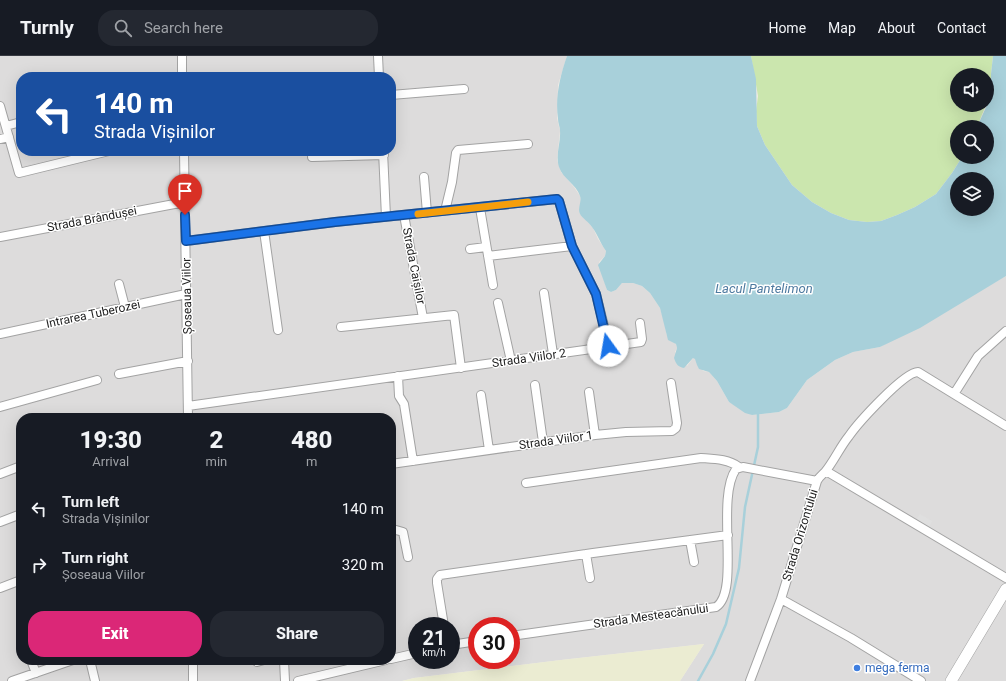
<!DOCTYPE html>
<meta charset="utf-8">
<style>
:root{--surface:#171b24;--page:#242831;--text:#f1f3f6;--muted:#9ea1a6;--line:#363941;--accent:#db2777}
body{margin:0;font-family:Roboto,sans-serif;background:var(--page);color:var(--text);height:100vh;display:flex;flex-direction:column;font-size:15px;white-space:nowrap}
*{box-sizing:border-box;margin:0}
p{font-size:13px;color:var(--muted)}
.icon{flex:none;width:22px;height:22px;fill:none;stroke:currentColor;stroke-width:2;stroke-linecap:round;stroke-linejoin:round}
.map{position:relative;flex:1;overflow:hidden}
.details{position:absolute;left:16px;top:357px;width:380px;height:252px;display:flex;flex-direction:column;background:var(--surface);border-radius:16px;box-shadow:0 4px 16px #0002}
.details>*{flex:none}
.banner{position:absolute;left:16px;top:16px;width:380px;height:84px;border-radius:16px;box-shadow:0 4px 16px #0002;background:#1a4fa0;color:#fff;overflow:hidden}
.controls{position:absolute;left:950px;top:12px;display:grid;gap:8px}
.controls a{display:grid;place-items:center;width:44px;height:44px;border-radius:50%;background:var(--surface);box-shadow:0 4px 16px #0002;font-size:20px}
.speed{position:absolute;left:408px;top:561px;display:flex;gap:8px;font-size:20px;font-weight:700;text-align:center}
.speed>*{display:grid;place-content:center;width:52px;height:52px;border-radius:50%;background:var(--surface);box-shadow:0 4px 16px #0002;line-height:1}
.speed small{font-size:10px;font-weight:400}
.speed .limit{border:6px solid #d22;background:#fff;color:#111}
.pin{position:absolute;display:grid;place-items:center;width:34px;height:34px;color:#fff;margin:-41px -17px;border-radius:50% 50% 50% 0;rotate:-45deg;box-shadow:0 0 4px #0007}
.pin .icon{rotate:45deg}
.me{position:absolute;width:44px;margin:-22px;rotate:347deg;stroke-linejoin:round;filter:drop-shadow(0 0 3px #0008)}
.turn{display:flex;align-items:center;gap:14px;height:84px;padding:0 12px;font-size:18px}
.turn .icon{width:52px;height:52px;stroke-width:2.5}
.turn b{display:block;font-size:28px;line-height:34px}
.eta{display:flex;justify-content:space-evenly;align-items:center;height:68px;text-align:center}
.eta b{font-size:24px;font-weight:800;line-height:28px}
.cta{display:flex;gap:8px;margin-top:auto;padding:8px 12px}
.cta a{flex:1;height:46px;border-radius:16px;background:var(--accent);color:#fff;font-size:16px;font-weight:800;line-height:46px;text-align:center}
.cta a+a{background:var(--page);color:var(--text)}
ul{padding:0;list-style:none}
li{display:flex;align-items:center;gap:12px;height:56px;padding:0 12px}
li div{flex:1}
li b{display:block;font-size:15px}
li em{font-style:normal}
header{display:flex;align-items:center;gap:24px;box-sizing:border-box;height:56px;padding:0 20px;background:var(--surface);border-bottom:1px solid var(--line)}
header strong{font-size:19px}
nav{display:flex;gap:22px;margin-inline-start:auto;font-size:14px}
.search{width:280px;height:36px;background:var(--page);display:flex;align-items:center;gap:10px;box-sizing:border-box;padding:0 14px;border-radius:16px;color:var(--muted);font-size:15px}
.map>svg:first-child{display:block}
.residential{fill:#dddcdc;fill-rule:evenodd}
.farmland{fill:#ebecd2}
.grass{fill:#cbe6ae}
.parking{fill:#dfdfdf}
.water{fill:#a8d0da;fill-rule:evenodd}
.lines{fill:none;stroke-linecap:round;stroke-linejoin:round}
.stream{stroke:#a8d0da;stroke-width:2.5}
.minor-casing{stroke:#a3a3a3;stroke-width:10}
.tertiary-casing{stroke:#a3a3a3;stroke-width:12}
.minor{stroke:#fff;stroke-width:8}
.tertiary{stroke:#fff;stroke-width:11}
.route-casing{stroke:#114b97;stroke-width:10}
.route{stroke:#1a73e8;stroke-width:7}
.slow{stroke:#f59e0b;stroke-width:7}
.shop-dot{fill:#3f7fe0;stroke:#fff;stroke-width:1.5}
.labels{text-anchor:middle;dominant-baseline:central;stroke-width:3;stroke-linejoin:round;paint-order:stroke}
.street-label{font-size:12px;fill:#1f1f1f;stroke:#fff}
.shop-label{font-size:12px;fill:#366cbe;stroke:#fff;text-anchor:start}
.water-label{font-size:13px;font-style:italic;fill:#4e7aa0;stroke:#fff}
</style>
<header>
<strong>Turnly</strong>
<div class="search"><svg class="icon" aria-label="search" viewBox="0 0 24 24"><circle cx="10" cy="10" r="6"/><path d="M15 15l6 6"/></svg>Search here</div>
<nav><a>Home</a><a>Map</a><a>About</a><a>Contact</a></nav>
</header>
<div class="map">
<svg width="1006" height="625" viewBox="0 0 1006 625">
<rect width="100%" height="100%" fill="#efebe5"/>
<path class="residential" d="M0 0H567L558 29 557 62 560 75 557 104 561 116 574 131 580 140 581 147 579 154 580 158 587 164 593 172 598 183 606 195 605 200 599 206 607 234 611 236 616 234 622 227H633L642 230 650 237 660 252 664 265 667 280 676 288 677 292 675 296 687 310 693 302H695L703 315 709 316 717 325 729 346 752 359 779 356 787 352 807 324 835 304 853 296 880 291 1006 220V625H680L704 588 561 604 414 622 402 625H0ZM21 21H391V95H21ZM21 362H391V604H21ZM417 570H451V604H417ZM477 570H511V604H477Z"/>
<path class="farmland" d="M704 588 680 625H402L414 622 561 604Z"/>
<path class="grass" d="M751 0H993L991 18V36L987 46V19H957V49H986L977 71H957V101H962L952 117 936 138 915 151 897 159 881 165 867 166 849 164 831 157 812 146 792 129 765 89 757 70 756 55 758 40Z"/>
<path class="parking" d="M920 458 932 465 929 471 916 464Z"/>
<path class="water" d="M567 0H751L756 23 757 70 765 89 792 129 812 146 831 157 849 164 867 166 881 165 897 159 915 151 936 138 952 117 962 101H987V71H977L987 49 991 36V18L993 0H1006V220L920 272 880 291 853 296 835 304 807 324 787 352 779 356 752 359 745 357 729 346 717 325 709 316 699 313 697 309 695 303 693 302 684 312C678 311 676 308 674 302L677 292 676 288 668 284 660 252 650 237 642 230 633 227H622L616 234 611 236 607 234 598 209 605 200 606 195C600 187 598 179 592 171 589 166 582 162 580 158 577 153 582 146 580 140 576 128 563 123 559 111 555 99 561 87 560 75 560 71 558 67 558 63 555 41 560 20 567 0ZM957 123H987V153H957Z"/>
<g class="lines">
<path class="stream" d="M698 625 713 598 726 568 739 512 745 451 758 391V358"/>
<g class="minor-casing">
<path id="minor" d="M182 0V21
M378 0 379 21
M391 39 464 33
M0 50 19 117 109 95
M6 70 21 66
M0 83 9 81
M184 95 188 362
M383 95 386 161
M312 101 384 99
M424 121 427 157
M480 152 493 229
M445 155 452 126 456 97 458 94 528 88
M404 159 423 262
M264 175 278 274
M0 181 185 146
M186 185 335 166 557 143 559 145 572 190 596 238 609 290
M470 193 486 191
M488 200 572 190
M119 228 125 251
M544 237 553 298
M498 247 511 305
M341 271 454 259 461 312
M0 278 186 238
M119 318 188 305
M398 320 399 340 404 348 413 405
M535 329 543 386
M589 336 595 379
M954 338 978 300 1006 275
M481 339 489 394
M188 350 641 286 642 283 640 267
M0 351 97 324
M391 408 595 379 626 376 672 375 676 372 677 367 671 327
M826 415 1006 522
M0 418 21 410
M526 427 701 402C715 403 728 403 739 411
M0 466 21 458
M391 475 396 474 403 476 408 501
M690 484 694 506
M586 498 590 522
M0 532 21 524
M781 543 851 582 921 625
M444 570 437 527V523L440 519 593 497 728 479
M511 580 716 551C741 535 715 443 736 413L743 411 817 425
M451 589 477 585
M391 603 417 597
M31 604 36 617
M90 604 95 625
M193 604V625
M284 604 285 625
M257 606 264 604
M12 625 73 604
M298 625 386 604
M750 625 781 543 817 425C819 421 822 419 825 416 834 405 840 391 849 380 858 367 904 316 918 316L1006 370"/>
</g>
<g class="tertiary-casing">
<path id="tertiary" d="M951 625 1006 533"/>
</g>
<use href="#minor" class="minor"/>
<use href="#tertiary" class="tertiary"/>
</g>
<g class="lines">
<g class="route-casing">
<path id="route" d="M185 159 186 185 335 166 557 143 559 145 572 190 596 238 608 290"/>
</g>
<use href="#route" class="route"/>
<path class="slow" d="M418 158 528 146"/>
</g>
<circle class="shop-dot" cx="857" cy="612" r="4"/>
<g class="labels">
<g class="street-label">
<text transform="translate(92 163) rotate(-11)">Strada Brândușei</text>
<text transform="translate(414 210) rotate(79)">Strada Caișilor</text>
<text transform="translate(187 240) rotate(-91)">Șoseaua Viilor</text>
<text transform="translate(93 258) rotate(-12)">Intrarea Tuberozei</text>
<text transform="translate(529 302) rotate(-8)">Strada Viilor 2</text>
<text transform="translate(556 384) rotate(-8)">Strada Viilor 1</text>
<text transform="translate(800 479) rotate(-73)">Strada Orizontului</text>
<text transform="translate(651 560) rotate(-8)">Strada Mesteacănului</text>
</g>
<g class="shop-label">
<text x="865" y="612">mega ferma</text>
</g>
<g class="water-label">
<text x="764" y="232">Lacul Pantelimon</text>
</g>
</g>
</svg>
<div class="controls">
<a><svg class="icon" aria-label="sound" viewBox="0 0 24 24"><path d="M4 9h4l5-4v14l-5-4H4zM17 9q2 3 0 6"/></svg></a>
<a><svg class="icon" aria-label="search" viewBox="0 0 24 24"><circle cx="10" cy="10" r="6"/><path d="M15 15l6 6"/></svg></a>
<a><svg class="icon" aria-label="layers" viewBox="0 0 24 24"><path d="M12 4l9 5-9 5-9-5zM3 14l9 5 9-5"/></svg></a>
</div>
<div class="speed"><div>21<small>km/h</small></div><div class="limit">30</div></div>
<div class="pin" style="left:185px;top:159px;background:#d93025"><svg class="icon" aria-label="arrive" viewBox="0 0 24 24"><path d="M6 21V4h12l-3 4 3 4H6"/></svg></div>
<svg class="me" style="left:608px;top:290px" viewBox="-20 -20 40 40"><circle r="19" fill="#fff"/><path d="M0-13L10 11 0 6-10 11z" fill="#1a73e8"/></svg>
<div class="banner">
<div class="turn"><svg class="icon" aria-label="left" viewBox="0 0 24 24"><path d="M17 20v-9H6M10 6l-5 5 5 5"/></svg><div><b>140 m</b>Strada Vișinilor</div></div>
</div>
<section class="details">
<div class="eta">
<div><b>19:30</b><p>Arrival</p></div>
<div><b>2</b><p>min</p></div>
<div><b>480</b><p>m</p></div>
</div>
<ul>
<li><svg class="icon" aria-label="left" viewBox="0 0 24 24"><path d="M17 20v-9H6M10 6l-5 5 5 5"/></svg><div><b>Turn left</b><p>Strada Vișinilor</p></div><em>140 m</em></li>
<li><svg class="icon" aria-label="right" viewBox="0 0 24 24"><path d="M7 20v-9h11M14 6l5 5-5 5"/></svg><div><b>Turn right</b><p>Șoseaua Viilor</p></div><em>320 m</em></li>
</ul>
<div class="cta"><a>Exit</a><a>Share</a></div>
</section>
</div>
